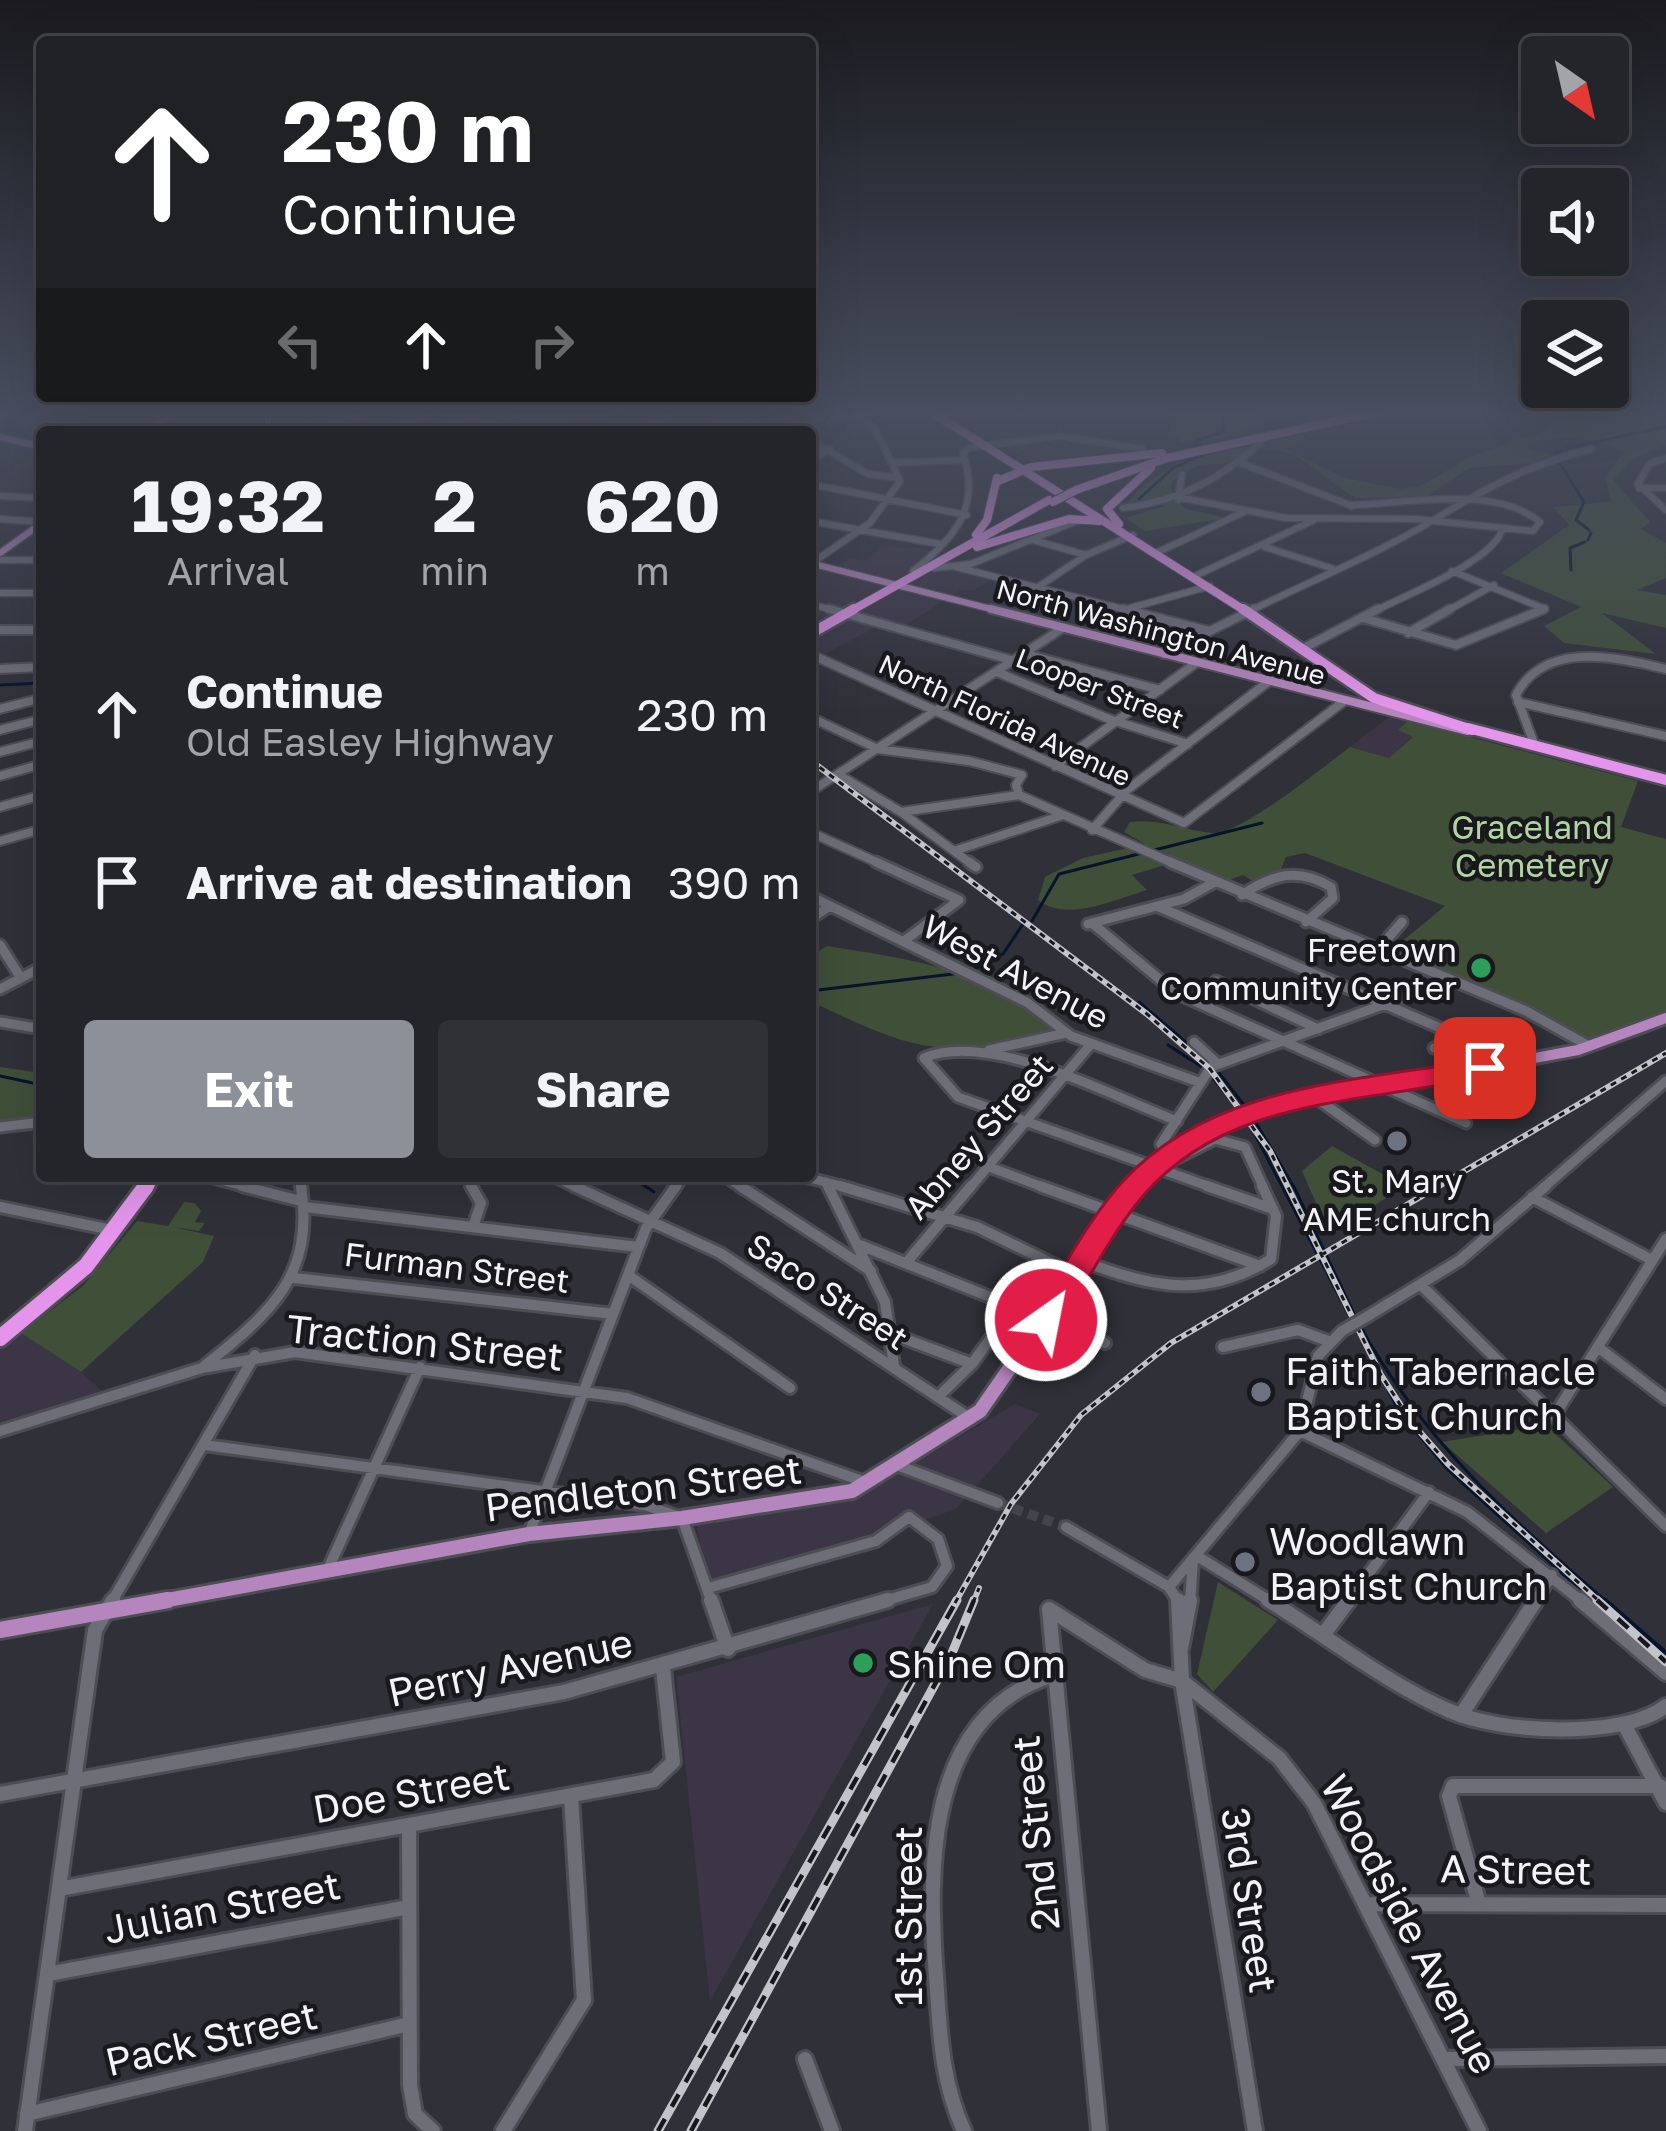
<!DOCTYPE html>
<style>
:root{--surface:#24242b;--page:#303037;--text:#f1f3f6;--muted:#a3a4a9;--line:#414147;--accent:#8c9099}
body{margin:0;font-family:"Golos Text",sans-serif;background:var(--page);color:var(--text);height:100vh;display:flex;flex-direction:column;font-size:45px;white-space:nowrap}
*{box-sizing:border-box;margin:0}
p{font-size:39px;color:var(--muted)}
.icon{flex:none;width:66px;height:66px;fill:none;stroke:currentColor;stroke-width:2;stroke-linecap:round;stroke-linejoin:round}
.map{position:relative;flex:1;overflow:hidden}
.drawer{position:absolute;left:36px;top:426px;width:780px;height:756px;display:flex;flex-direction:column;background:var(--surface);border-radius:12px;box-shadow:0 12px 48px #0002,0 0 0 3px var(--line)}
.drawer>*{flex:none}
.guide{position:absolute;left:36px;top:36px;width:780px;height:366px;border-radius:12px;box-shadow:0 12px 48px #0002,0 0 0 3px var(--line);background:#202124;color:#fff;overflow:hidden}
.needle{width:78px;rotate:146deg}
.tools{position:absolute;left:1521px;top:36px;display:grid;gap:24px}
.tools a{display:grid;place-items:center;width:108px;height:108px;border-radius:12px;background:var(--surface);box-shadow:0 12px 48px #0002,0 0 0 3px var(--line);font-size:60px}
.pin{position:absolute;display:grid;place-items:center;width:102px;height:102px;color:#fff;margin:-51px;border-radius:24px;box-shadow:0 6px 18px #0006}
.me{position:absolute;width:132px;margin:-66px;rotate:33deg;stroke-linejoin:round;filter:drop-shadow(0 0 9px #0008)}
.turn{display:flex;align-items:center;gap:42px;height:252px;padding:0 48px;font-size:54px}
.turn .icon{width:156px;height:156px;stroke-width:2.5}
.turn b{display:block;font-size:84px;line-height:102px}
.lanes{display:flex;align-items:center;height:114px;padding:0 48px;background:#0003;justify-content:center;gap:60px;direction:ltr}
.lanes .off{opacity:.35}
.eta{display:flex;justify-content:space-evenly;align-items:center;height:204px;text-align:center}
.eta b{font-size:72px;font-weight:700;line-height:84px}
.cta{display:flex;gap:24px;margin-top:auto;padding:24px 48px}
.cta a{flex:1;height:138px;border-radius:12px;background:var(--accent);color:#fff;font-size:48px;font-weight:700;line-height:138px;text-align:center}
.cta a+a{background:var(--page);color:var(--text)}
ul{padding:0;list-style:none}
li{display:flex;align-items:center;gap:36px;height:168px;padding:0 48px}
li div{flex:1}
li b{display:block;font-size:45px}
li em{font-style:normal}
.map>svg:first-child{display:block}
.commercial{fill:#3b3546}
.green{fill:#3f4f38}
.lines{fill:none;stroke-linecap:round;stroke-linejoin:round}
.stream-far1{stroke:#06152c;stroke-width:3}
.stream{stroke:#06152c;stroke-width:4.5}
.minor-tunnel{stroke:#44444c;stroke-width:10;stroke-dasharray:10 6;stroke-linecap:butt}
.minor-far4-casing{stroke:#4d4d54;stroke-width:9}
.minor-far3-casing{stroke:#4d4d54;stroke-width:12}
.minor-far2-casing{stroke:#4d4d54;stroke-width:15}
.minor-far1-casing{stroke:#4d4d54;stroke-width:16}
.minor-casing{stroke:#4d4d54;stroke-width:20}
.major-far4-casing{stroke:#4d4d54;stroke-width:9}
.major-far3-casing{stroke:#4d4d54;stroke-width:12}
.major-far2-casing{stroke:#4d4d54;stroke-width:16}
.major-far1-casing{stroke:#4d4d54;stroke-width:20}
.major-casing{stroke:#4d4d54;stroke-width:22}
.highway-far3-casing{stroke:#4d4d54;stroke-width:10}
.highway-far2-casing{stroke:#4d4d54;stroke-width:15}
.highway-far1-casing{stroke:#4d4d54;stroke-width:20}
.highway-casing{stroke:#4d4d54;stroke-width:22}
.minor-far4{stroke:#6e6e79;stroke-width:6}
.minor-far3{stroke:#6e6e79;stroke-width:8}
.minor-far2{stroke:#6e6e79;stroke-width:9}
.minor-far1{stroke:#6e6e79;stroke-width:10}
.minor{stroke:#6e6e79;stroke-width:14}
.major-far4{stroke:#b585bd;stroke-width:6}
.major-far3{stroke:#b585bd;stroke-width:8}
.major-far2{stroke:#b585bd;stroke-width:10}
.major-far1{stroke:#b585bd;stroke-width:14}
.major{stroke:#b585bd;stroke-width:16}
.highway-far3{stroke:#e495eb;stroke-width:8}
.highway-far2{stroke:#e495eb;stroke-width:10}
.highway-far1{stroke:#e495eb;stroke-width:14}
.highway{stroke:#e495eb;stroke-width:16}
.rail-far1-casing{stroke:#c3c3ca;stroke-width:6}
.rail-casing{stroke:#c3c3ca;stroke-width:9}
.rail-far1{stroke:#19191d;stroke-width:3;stroke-dasharray:6;stroke-linecap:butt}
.rail{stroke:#19191d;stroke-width:4.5;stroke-dasharray:14;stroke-linecap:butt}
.minor-bridge-casing{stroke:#4d4d54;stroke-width:16;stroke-linecap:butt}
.major-bridge-casing{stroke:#4d4d54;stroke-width:16;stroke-linecap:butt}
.highway-bridge-casing{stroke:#4d4d54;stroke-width:10;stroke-linecap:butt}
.minor-bridge{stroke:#6e6e79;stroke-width:10}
.major-bridge{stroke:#b585bd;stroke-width:10}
.highway-bridge{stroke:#e495eb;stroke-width:8}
.route{fill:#e11d48;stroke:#92132f;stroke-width:3}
.leisure-dot{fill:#2e9e5b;stroke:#19191d;stroke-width:4.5}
.worship-dot{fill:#6b7280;stroke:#19191d;stroke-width:4.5}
.labels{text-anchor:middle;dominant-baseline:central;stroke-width:9;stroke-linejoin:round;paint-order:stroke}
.far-street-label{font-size:27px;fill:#f3f3f9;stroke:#19191d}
.park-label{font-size:33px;fill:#b1d5a1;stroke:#19191d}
.poi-label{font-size:33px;fill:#f3f3f9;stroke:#19191d;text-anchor:end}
.street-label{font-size:33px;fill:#f3f3f9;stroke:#19191d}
.near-street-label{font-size:39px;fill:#f3f3f9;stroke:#19191d}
.near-poi-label{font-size:39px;fill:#f3f3f9;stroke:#19191d;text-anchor:start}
</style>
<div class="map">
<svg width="1666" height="2131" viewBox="0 0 1666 2131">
<rect width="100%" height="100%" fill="#303039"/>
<path class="commercial" d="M1056 438 1140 450 1032 462 997 445Z
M883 547 926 548 952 568 992 579 975 590H960L906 625 878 626 823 655 810 650V567L831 571 850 558 864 561Z
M1390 716 1408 721 1399 730 1414 736 1389 758 1350 747Z
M21 1333 81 1372 103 1392 0 1422V1348Z
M1015 1404 1040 1414 956 1509 845 1548 707 1583 696 1522 864 1493Z
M933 1604 710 2001 676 1677Z"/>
<path class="green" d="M1166 413H1251L1265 421 1234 436 1183 444 1169 428 1176 419Z
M1530 413H1666V445L1630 460 1613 480 1650 522 1641 529 1666 543V578L1637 590 1666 595V628L1602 613 1656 654 1564 643 1544 626 1581 607 1501 573 1569 525 1553 507 1611 502 1605 477 1625 451 1579 436 1529 442 1527 448 1552 455 1532 463 1469 468 1427 496 1355 498 1294 454 1262 448 1246 462 1199 465 1172 481 1170 497 1187 509 1227 518 1145 531 1126 518 1164 506 1158 500 1124 506 1144 485 1179 462 1299 435 1305 440 1285 449 1345 478 1400 489 1421 486 1472 456 1548 430 1546 419Z
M1408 721 1638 781 1621 827 1666 839V1012L1584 1040 1388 953 1445 906 1305 853 1286 857 1281 869 1254 882 1243 875 1223 882 1175 862 1132 875 1147 890C1116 899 1067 923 1038 900L1045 877 1083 858 1145 844 1124 832 1130 822C1161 818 1186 831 1213 833 1240 835 1326 765 1350 747L1389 758 1413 737 1398 730Z
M827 946C921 961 981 968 1058 1030 940 1061 917 1052 810 1001V957Z
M0 1067 42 1073V1118L0 1123Z
M1332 1146 1404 1186 1330 1235 1302 1171Z
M184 1202 195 1203 201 1211 195 1222 205 1223 199 1231 173 1227 214 1236 203 1262 81 1372 21 1333 83 1286 137 1221 168 1226Z
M1546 1425 1613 1487 1546 1533 1442 1442Z
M1218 1582 1278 1620 1213 1692 1197 1674Z"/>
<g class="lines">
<path class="stream-far1" d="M618 431 626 418 621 413
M1196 441 1223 432 1224 415
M1566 448 1666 427
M1556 454 1562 450
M1558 460 1584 502 1576 520 1589 530
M1139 499 1173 468 1204 454
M1588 540 1591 533
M1571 570 1570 548 1585 542
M0 685 42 683
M1032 921 1059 874 1262 823
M969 972 1003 954 1023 924
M810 991 961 973
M1139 1002 1210 1063
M1168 1045 1205 1069
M1216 1069 1247 1109
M0 1076 42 1085
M1211 1076 1241 1111
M1252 1116 1295 1189 1355 1316
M1247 1119 1399 1411 1448 1470 1595 1603
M630 1176 654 1192
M1359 1324C1421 1438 1510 1519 1608 1603"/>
<path class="stream" d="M1591 1600 1603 1610
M1605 1600 1666 1653"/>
<path class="minor-tunnel" d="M998 1503 1066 1527"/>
<g class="minor-far4-casing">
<path id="minor-far4" d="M442 413 486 419 605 413
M765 413 809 420 870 413
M0 415 9 413
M725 418 786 432
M305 425 353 432
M328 426 362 413
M381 432 430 413
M442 432 460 417
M638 432 671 413
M702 432 727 416
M810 440 868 474 899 478
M1666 458 1649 464 1638 484 1666 510
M810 460 830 449
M893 463 966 460
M1241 463 1352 506
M810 484 967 515
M1639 488H1666
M0 496 42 498
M1182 498 1286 518 1415 519 1533 531 1540 522C1494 484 1407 504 1351 505
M1178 500 1182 474
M1123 508C1179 501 1222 479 1263 440L1257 437
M0 519 42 522
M810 521 940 544
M1033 540 1086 555
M1265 547 1334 569
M1158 552 1244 512
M0 560H42
M812 563 870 523 900 481 875 428 855 413
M956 567 1135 612
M934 568 971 564 1079 520
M913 571C955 538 981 508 963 453L968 448 1060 436 1142 449
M1452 571 1545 609 1537 612
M1195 576 1314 520
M1038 587 1086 555 1133 535
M0 593H42
M810 604 840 612
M1130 608 1210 586
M1248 612C1308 582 1373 556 1432 521 1484 489 1531 463 1592 449
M1373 612C1403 596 1495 561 1502 529
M1445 612 1494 585"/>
</g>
<g class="minor-far3-casing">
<path id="minor-far3" d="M829 609 1015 661
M1123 609 1209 631
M1363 618 1456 645 1544 609
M0 630H42
M1408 633 1450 609
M1302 649 1378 609
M810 654 1184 823 1343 702
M1026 654 1160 690
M1164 654 1254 609
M0 669 42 667
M997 672 1109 719 1188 744
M1518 702 1666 736
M0 709 42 698
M810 717 878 749 969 761 1022 775
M0 730 42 719
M1535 746 1516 695C1545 640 1616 657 1666 669
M0 752 42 741
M1055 766 1196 663
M839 775 901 812 1019 795
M1022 775 1016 785 1019 795 1177 865
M0 776 42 764
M810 792 1063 628
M0 807 42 795
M901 812 973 865
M1092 830 1127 790 1268 682
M810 832 883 865
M0 841 42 829
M954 851 1060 816"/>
</g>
<g class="minor-far2-casing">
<path id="minor-far2" d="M876 862 959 900 904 941
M969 862 976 867
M1170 862 1526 1011 1589 1046
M1242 895C1273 874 1298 867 1331 887L1333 898 1306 922
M810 896 1028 1003 1071 1036 1201 1083
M1159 907 1519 1062
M810 919 830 906
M1092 923 1176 993 1466 1123
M1088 924 1184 899 1213 883
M0 945 19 975
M1377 951 1402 922
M1216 981 1318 1029
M0 989 42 967
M0 1022 42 1029
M1194 1042 1218 1064
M1434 1048 1465 1038
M989 1050 1066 1033
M1316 1098 1375 1140
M1177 1121C1111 1096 990 1030 924 1058L958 1097 1216 1189
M0 1127 42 1122
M1167 1155 1161 1144 1211 1067 1449 981
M1163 1165 1215 1139 1245 1147 1264 1189
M992 1168 1048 1189
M206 1176 254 1189
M300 1176 302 1189
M466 1176 473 1189
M553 1176 580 1189
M725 1176 744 1189
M802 1176 852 1189
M826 1182 829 1189
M674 1189 683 1176
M969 1189 1091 1044
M1542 1189 1666 1081"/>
</g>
<g class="minor-far1-casing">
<path id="minor-far1" d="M242 1186 301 1201
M471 1186 481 1203 473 1227
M574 1186 720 1253 971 1419
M740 1186 871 1271
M828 1186 885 1302 894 1366
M840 1186 977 1227 1076 1275
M1040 1186 1260 1266
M1207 1186 1273 1209
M1532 1197 1652 1260
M0 1207 112 1230
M305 1207 638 1247
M860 1245 1105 1343
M1085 1262C1152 1288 1207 1299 1271 1259L1276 1216 1262 1186
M906 1263 971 1186
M628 1275 790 1388
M294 1278 613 1314
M1423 1287 1666 1526
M1368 1316 1460 1260 1546 1186
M892 1334 972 1364
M1223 1347 1298 1330 1328 1341
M1599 1348 1666 1399
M202 1368C268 1314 315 1279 301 1186
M939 1396 972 1364 1013 1307
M1554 1416 1666 1239
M0 1431 202 1368 295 1352 627 1398 865 1482
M1300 1431 1467 1512 1584 1603
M205 1445 645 1505 682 1518 712 1603
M897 1465 998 1503
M1066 1527 1169 1587 1179 1603
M529 1534 646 1228 676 1186
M1197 1556 1273 1603
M328 1569 420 1367
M1169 1587 1300 1431 1318 1356 1342 1331
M708 1588 876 1541 909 1517 938 1539 947 1566 932 1587 877 1603
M111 1603 255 1355
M1190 1603 1193 1561
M1347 1603 1429 1492
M1534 1603 1552 1575"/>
</g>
<g class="minor-casing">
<path id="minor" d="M711 1600 728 1649
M1178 1600 1182 1681 1279 1758 1314 1803 1479 2131
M1268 1600C1325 1635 1389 1685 1450 1711 1500 1733 1622 1740 1666 1706
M1580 1600 1666 1673
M1323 1635 1349 1600
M1181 1649 1190 1600
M1461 1715 1536 1600
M1626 1728 1666 1803
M0 1794 564 1692 888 1600
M409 1827 410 2085 415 2114 433 2131
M59 1889 654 1780 673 1762 663 1668
M1478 1901 1449 1796 1453 1786H1660
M1366 1904 1666 1905
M48 1974 409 1907
M805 2059 832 2131
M1445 2059 1666 2056
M27 2114 409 2024
M25 2131 95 1630 113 1600
M503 2131 584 2000 571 1797
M964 2131C941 2081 940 2032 936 1977 928 1869 925 1715 1053 1675
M1099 2131 1049 1609 1145 1670 1182 1681 1255 2131"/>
</g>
<g class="major-far4-casing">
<path id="major-far4" d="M150 432 171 413
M0 437 42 447
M0 553 42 523
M810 563 1003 612"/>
</g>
<g class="major-far3-casing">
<path id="major-far3" d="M991 609 1467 731"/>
</g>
<g class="major-far2-casing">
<path id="major-far2" d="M1265 1108 1578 1050 1666 1018
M1133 1189 1188 1140 1230 1118"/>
</g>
<g class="major-far1-casing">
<path id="major-far1" d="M151 1603 529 1534 682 1518 852 1491 980 1411 1136 1186"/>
</g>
<g class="major-casing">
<path id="major" d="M0 1630 168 1600"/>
</g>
<g class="highway-far3-casing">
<path id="highway-far3" d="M933 413 1247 612
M996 482 1031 467 1162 453
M1076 490 1167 458 1373 413
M1119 524 1107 509 1151 468
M976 535 987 520 997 478
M977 547 1069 519 1100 521
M849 612 1049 500"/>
</g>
<g class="highway-far2-casing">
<path id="highway-far2" d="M1243 609 1374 698 1472 730
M810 634 854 609
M1468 728 1666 780"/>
</g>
<g class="highway-far1-casing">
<path id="highway-far1" d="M145 1189 152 1176"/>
</g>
<g class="highway-casing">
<path id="highway" d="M0 1338 86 1266 146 1186"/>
</g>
<use href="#minor-far4" class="minor-far4"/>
<use href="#minor-far3" class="minor-far3"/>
<use href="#minor-far2" class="minor-far2"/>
<use href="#minor-far1" class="minor-far1"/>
<use href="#minor" class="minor"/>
<use href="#major-far4" class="major-far4"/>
<use href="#major-far3" class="major-far3"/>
<use href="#major-far2" class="major-far2"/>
<use href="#major-far1" class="major-far1"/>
<use href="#major" class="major"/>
<use href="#highway-far3" class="highway-far3"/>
<use href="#highway-far2" class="highway-far2"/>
<use href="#highway-far1" class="highway-far1"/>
<use href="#highway" class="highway"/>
<g class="rail-far1-casing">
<path id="rail-far1" d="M267 413 269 432
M810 760 1147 1014 1210 1069 1270 1151 1381 1375 1412 1423 1448 1464 1601 1603
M955 1603 1011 1504 1081 1415 1171 1343 1666 1053
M973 1603 979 1588"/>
</g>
<g class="rail-casing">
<path id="rail" d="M1597 1600 1666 1662
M658 2131 957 1600
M691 2131 952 1653 974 1600"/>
</g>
<use href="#rail-far1" class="rail-far1"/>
<use href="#rail" class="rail"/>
<g class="minor-bridge-casing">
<path id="minor-bridge" d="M1342 1331 1368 1316"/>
</g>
<g class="major-bridge-casing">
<path id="major-bridge" d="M1230 1118 1265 1108"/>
</g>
<g class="highway-bridge-casing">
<path id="highway-bridge" d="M1053 502 1076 490"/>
</g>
<use href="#minor-bridge" class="minor-bridge"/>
<use href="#major-bridge" class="major-bridge"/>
<use href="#highway-bridge" class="highway-bridge"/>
</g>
<linearGradient id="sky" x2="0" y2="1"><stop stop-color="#1a1a1f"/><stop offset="0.58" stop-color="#484e5f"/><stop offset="1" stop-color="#484e5f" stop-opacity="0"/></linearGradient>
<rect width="1666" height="712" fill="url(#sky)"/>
<path class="route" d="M1485 1059 1498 1068 1494 1074C1373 1105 1232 1092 1143 1196 1110 1235 1085 1286 1058 1329H1035L1030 1320 1035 1312C1063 1270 1089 1218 1123 1181 1214 1083 1361 1081 1485 1059Z"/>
<g class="leisure-dot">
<circle cx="1481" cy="968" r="12"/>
<circle cx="863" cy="1663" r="12"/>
</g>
<g class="worship-dot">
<circle cx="1397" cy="1141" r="12"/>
<circle cx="1261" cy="1392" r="12"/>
<circle cx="1245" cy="1562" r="12"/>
</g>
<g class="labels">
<g class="far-street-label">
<text transform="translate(1161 632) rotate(15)">North Washington Avenue</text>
<text transform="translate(1100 688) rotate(21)">Looper Street</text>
<text transform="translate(1005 720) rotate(25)">North Florida Avenue</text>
</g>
<g class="park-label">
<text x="1532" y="826">Graceland<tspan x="1532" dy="38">Cemetery</tspan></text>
</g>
<g class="poi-label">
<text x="1457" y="949">Freetown<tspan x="1457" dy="38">Community Center</tspan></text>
<text x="1397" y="1180" text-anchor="middle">St. Mary<tspan x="1397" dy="38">AME church</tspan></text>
</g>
<g class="street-label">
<text transform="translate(1016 971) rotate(28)">West Avenue</text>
<text transform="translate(978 1136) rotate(-49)">Abney Street</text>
<text transform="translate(457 1267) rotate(7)">Furman Street</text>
<text transform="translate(828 1291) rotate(33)">Saco Street</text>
</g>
<g class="near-street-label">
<text transform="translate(425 1342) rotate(6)">Traction Street</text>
<text transform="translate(643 1488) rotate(-7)">Pendleton Street</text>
<text transform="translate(510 1667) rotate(-12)">Perry Avenue</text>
<text transform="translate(411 1792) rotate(-10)">Doe Street</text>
<text transform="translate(1035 1833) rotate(-96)">2nd Street</text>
<text transform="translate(1516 1869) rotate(1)">A Street</text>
<text transform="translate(1250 1900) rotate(81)">3rd Street</text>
<text transform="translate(222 1907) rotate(-11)">Julian Street</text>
<text transform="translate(907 1916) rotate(-90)">1st Street</text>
<text transform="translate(1410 1924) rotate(62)">Woodside Avenue</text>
<text transform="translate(211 2038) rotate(-13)">Pack Street</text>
</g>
<g class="near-poi-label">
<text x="1285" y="1370">Faith Tabernacle<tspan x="1285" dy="45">Baptist Church</tspan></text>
<text x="1269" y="1540">Woodlawn<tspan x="1269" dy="45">Baptist Church</tspan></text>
<text x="887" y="1663">Shine Om</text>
</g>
</g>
</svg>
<div class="tools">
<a><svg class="needle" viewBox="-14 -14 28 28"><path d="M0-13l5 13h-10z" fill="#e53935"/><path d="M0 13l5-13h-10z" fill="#a3a4a9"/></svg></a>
<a><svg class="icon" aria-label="sound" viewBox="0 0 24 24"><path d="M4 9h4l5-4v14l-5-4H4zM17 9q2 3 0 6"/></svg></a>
<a><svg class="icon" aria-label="layers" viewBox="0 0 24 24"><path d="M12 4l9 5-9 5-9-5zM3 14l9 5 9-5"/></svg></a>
</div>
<div class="pin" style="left:1485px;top:1068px;background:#d93025"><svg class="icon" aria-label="arrive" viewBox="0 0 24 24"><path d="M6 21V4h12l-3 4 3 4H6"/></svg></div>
<svg class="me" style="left:1046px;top:1320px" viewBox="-20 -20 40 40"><circle r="17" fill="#e11d48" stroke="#fff" stroke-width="3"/><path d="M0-11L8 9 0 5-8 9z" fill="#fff"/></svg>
<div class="guide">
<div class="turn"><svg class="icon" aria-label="ahead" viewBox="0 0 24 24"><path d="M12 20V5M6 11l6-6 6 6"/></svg><div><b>230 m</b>Continue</div></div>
<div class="lanes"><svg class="icon off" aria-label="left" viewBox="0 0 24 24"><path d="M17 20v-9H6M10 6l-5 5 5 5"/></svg><svg class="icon" aria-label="ahead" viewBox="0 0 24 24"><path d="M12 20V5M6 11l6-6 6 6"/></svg><svg class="icon off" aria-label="right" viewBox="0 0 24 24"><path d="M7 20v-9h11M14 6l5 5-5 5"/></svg></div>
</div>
<section class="drawer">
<div class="eta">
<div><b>19:32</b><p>Arrival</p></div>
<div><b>2</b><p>min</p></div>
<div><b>620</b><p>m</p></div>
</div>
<ul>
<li><svg class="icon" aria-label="ahead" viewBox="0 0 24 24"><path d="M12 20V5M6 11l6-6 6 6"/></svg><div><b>Continue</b><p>Old Easley Highway</p></div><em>230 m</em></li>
<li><svg class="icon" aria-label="arrive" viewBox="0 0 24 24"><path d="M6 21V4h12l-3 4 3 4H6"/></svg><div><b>Arrive at destination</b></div><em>390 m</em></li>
</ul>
<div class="cta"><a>Exit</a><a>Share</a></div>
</section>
</div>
